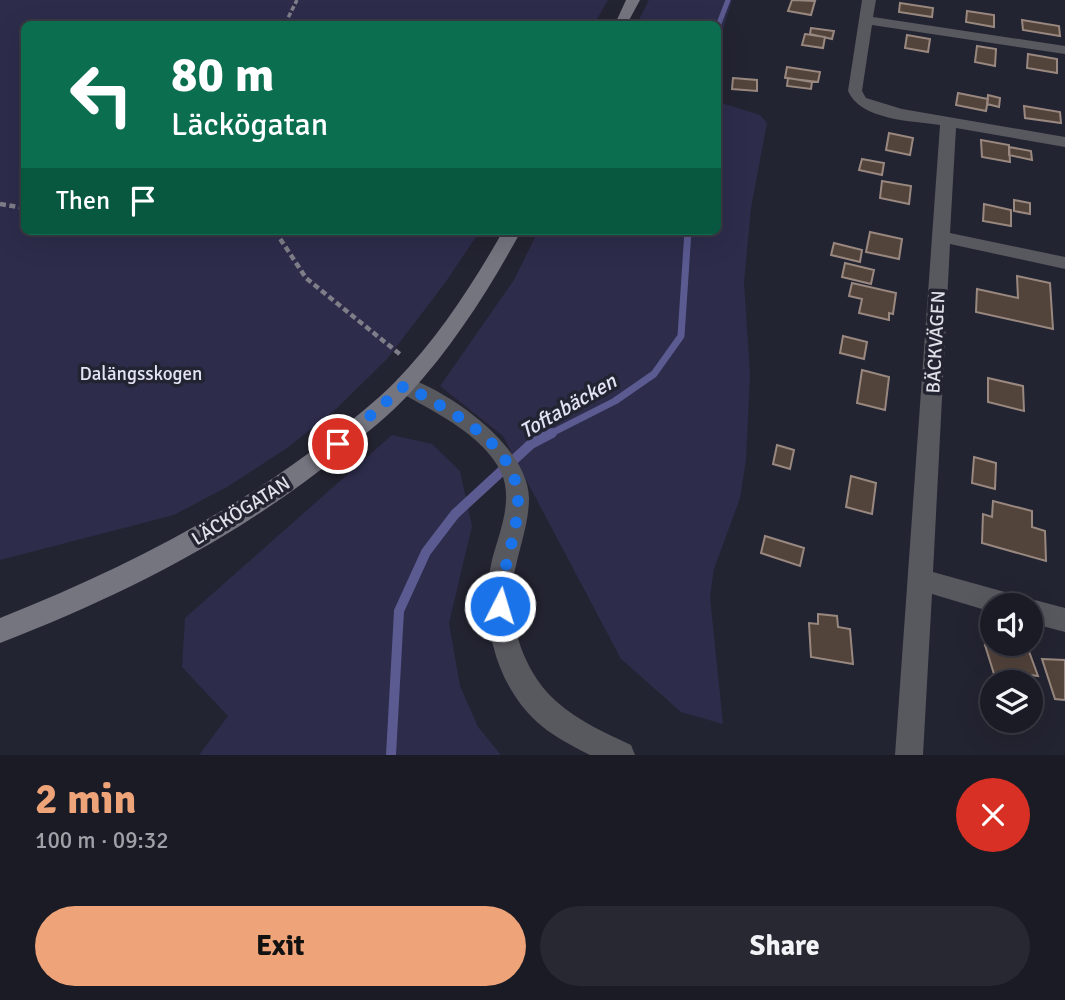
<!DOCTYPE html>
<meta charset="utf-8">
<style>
:root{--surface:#1a1b25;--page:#272832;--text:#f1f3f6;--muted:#9fa1a7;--line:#383942;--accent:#efa378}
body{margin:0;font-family:Signika,sans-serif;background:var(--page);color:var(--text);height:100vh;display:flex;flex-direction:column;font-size:26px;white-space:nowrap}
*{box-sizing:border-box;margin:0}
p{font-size:23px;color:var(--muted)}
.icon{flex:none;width:38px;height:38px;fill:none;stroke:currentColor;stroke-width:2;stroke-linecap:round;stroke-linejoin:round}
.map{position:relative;height:755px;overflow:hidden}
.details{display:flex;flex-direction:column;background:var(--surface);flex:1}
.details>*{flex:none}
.top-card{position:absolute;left:21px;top:21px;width:700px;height:214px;border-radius:10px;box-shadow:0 7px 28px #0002,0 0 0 2px var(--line);background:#0b6e4f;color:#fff;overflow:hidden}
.tools{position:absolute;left:980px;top:593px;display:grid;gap:14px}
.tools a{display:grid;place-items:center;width:63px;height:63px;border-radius:50%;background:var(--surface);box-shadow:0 7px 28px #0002,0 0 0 2px var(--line);font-size:35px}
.pin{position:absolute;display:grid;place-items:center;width:60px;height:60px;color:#fff;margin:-30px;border:4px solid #fff;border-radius:50%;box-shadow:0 2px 7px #0007}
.me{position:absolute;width:77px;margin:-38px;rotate:5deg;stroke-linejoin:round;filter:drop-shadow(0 0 5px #0008)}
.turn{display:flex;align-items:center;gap:24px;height:147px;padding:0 35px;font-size:32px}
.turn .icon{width:91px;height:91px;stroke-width:2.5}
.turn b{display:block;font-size:49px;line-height:60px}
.then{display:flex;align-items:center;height:66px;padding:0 35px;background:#0003;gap:14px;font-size:26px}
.round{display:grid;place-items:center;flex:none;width:74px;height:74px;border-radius:37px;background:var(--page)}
.overview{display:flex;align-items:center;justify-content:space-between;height:119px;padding:0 35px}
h1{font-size:42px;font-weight:800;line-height:52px;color:var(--accent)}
.primary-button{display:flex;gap:14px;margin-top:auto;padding:14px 35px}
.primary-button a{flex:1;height:80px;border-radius:42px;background:var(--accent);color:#111;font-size:28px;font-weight:800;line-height:80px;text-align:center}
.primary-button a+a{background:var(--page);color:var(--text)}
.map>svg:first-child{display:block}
.green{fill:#2d2c4b}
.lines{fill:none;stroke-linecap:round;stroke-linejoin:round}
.stream-far2{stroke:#5b5a91;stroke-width:5}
.stream-far1{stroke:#5b5a91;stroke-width:7}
.stream{stroke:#5b5a91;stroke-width:10}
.building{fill:#52433b;stroke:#99887f;stroke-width:2}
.path-far1{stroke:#7e7e89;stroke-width:3.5;stroke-dasharray:5 2.5;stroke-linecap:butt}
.path{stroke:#7e7e89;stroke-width:4.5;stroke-dasharray:6 3.5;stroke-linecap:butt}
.street{fill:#58585f;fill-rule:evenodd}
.secondary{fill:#757580;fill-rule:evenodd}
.route{stroke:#1a73e8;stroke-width:12;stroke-dasharray:0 21.6}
.labels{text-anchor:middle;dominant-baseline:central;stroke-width:7;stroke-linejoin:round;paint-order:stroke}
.street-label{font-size:19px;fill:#e0e0e9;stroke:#232431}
.park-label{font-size:19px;fill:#e2e3f4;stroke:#232431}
.water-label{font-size:21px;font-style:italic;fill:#e2e3f4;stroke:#232431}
</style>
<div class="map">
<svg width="1065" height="755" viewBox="0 0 1065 755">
<rect width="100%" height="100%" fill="#232431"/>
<path class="green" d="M0 0H608L594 24H24V231H480L445 283 387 359 336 409 287 448 227 487 174 515 0 560Z
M649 0H732L718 46V24H637Z
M718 102 760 115 767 123 751 208 744 283 750 374 746 460 740 498 714 569 710 597 723 724 681 712 621 659 503 436 440 386 514 280 538 231H718Z
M392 435 432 444 460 471 472 526 449 623 460 686 478 727 501 755H199L228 716 182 667 185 618Z"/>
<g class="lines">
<path class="stream-far2" d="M718 26 728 0"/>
<path class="stream-far1" d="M548 435 615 401 654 374 681 336 688 231"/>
<path class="stream" d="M391 755 399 611 426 552 455 514 531 444 552 433"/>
</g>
<path class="building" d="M792 0 815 1 811 15 788 11Z
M900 3 933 8 932 17 899 12Z
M967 11 994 15V27L966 22Z
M1022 20 1059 26 1060 36 1023 30Z
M811 28 834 31 832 39 810 34Z
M805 34 825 37 823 48 802 45Z
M907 35 930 39 928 52 905 48Z
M977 46 996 49 995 66 975 62Z
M1028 54 1057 59V73L1027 68Z
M787 67 820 72 818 82 785 78Z
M733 78 757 80V91L732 89Z
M788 78 812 82 811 89 787 86Z
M958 93 988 99 986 111 956 105Z
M988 95 1000 98 999 107 987 104Z
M1024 106 1060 112 1061 123 1025 118Z
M889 133 913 138 910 155 886 150Z
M981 140 1009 145 1010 162 982 157Z
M1009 147 1031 151 1032 160 1009 155Z
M862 159 884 163 882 175 859 170Z
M882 181 911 186 909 204 880 198Z
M1014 200 1030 203V214L1014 211Z
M984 204 1011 210V226L983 221Z
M870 232 902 239 899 259 866 252Z
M834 243 862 250 860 262 831 255Z
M845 263 874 270 871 284 842 277Z
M1017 276 1050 283 1053 329 976 312 977 289 1018 298Z
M852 283 896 293 893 314 889 313V320L859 313 862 299 849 296Z
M843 336 867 342 864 359 840 353Z
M862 370 889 377 885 410 857 403Z
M988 378 1023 386 1024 411 988 402Z
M777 445 794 450 790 469 773 464Z
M974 457 996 463 995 489 972 483Z
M851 476 876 483 872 514 846 507Z
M993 501 1032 511V527L1045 531 1046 561 982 543 983 514 992 517Z
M765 536 804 548 800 566 761 553Z
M818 614 837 616 838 627 850 629 853 664 811 657 809 623 818 624Z
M985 645 1027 646 1038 676 1030 675 1041 708H1031V682H1009L1007 674H994Z
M1042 659 1065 660V700L1055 699Z"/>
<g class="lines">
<path class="path-far1" d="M285 24 297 0"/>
<path class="path" d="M0 204 24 208
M275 231 306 278 402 356"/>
<path class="street" d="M862 0H876L873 17 1065 46V54L872 25 862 91 866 98 902 109 1065 137V147L956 128 950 233 1065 257V269L950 244 933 572 1012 594 1021 598 1023 602 1031 599 1065 608V632L1031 623V606H992V612L932 594 923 755H895L940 125C912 121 860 120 848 91Z
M405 377C449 391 528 446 529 498 529 526 517 553 513 581 508 624 524 673 557 702 578 721 606 733 631 745L635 755H590L582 751C567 743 550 734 537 722 494 683 479 615 492 560 499 533 514 500 501 472 483 434 432 411 398 391L394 385 398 379Z"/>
<path class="secondary" d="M626 0H640L627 24H615Z
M503 231H521C490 288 454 345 410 393 390 415 365 434 342 453 240 536 122 596 0 643V618C118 571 230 515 330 437 352 420 375 402 395 382 438 338 473 284 503 231Z"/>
</g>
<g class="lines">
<path class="route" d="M338 444 405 385C448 411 518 442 518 501 518 528 505 564 500 592V606"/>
</g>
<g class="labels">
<g class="street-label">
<text transform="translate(936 342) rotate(-87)">BÄCKVÄGEN</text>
<text transform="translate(241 511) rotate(-32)">LÄCKÖGATAN</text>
</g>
<g class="park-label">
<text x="141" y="374">Dalängsskogen</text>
</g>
<g class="water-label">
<text transform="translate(568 406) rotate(-30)">Toftabäcken</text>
</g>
</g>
</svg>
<div class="tools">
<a><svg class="icon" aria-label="sound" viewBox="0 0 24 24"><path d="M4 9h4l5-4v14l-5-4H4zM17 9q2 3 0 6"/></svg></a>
<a><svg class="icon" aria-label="layers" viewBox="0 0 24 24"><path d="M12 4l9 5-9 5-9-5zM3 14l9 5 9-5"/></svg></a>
</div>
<div class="pin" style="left:338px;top:444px;background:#d93025"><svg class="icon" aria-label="arrive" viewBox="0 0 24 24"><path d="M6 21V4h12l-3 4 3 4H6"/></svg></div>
<svg class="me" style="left:500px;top:606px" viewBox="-20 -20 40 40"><circle r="17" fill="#1a73e8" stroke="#fff" stroke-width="3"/><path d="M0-11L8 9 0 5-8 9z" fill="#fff"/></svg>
<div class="top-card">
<div class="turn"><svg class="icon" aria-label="left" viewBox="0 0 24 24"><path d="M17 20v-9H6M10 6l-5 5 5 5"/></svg><div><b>80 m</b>Läckögatan</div></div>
<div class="then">Then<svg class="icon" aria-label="arrive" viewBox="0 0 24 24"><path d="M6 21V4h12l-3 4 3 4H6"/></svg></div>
</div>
</div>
<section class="details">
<div class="overview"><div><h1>2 min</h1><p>100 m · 09:32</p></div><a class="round" style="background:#d93025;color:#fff"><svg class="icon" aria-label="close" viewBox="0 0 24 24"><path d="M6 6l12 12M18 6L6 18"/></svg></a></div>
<div class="primary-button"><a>Exit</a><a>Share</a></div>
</section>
